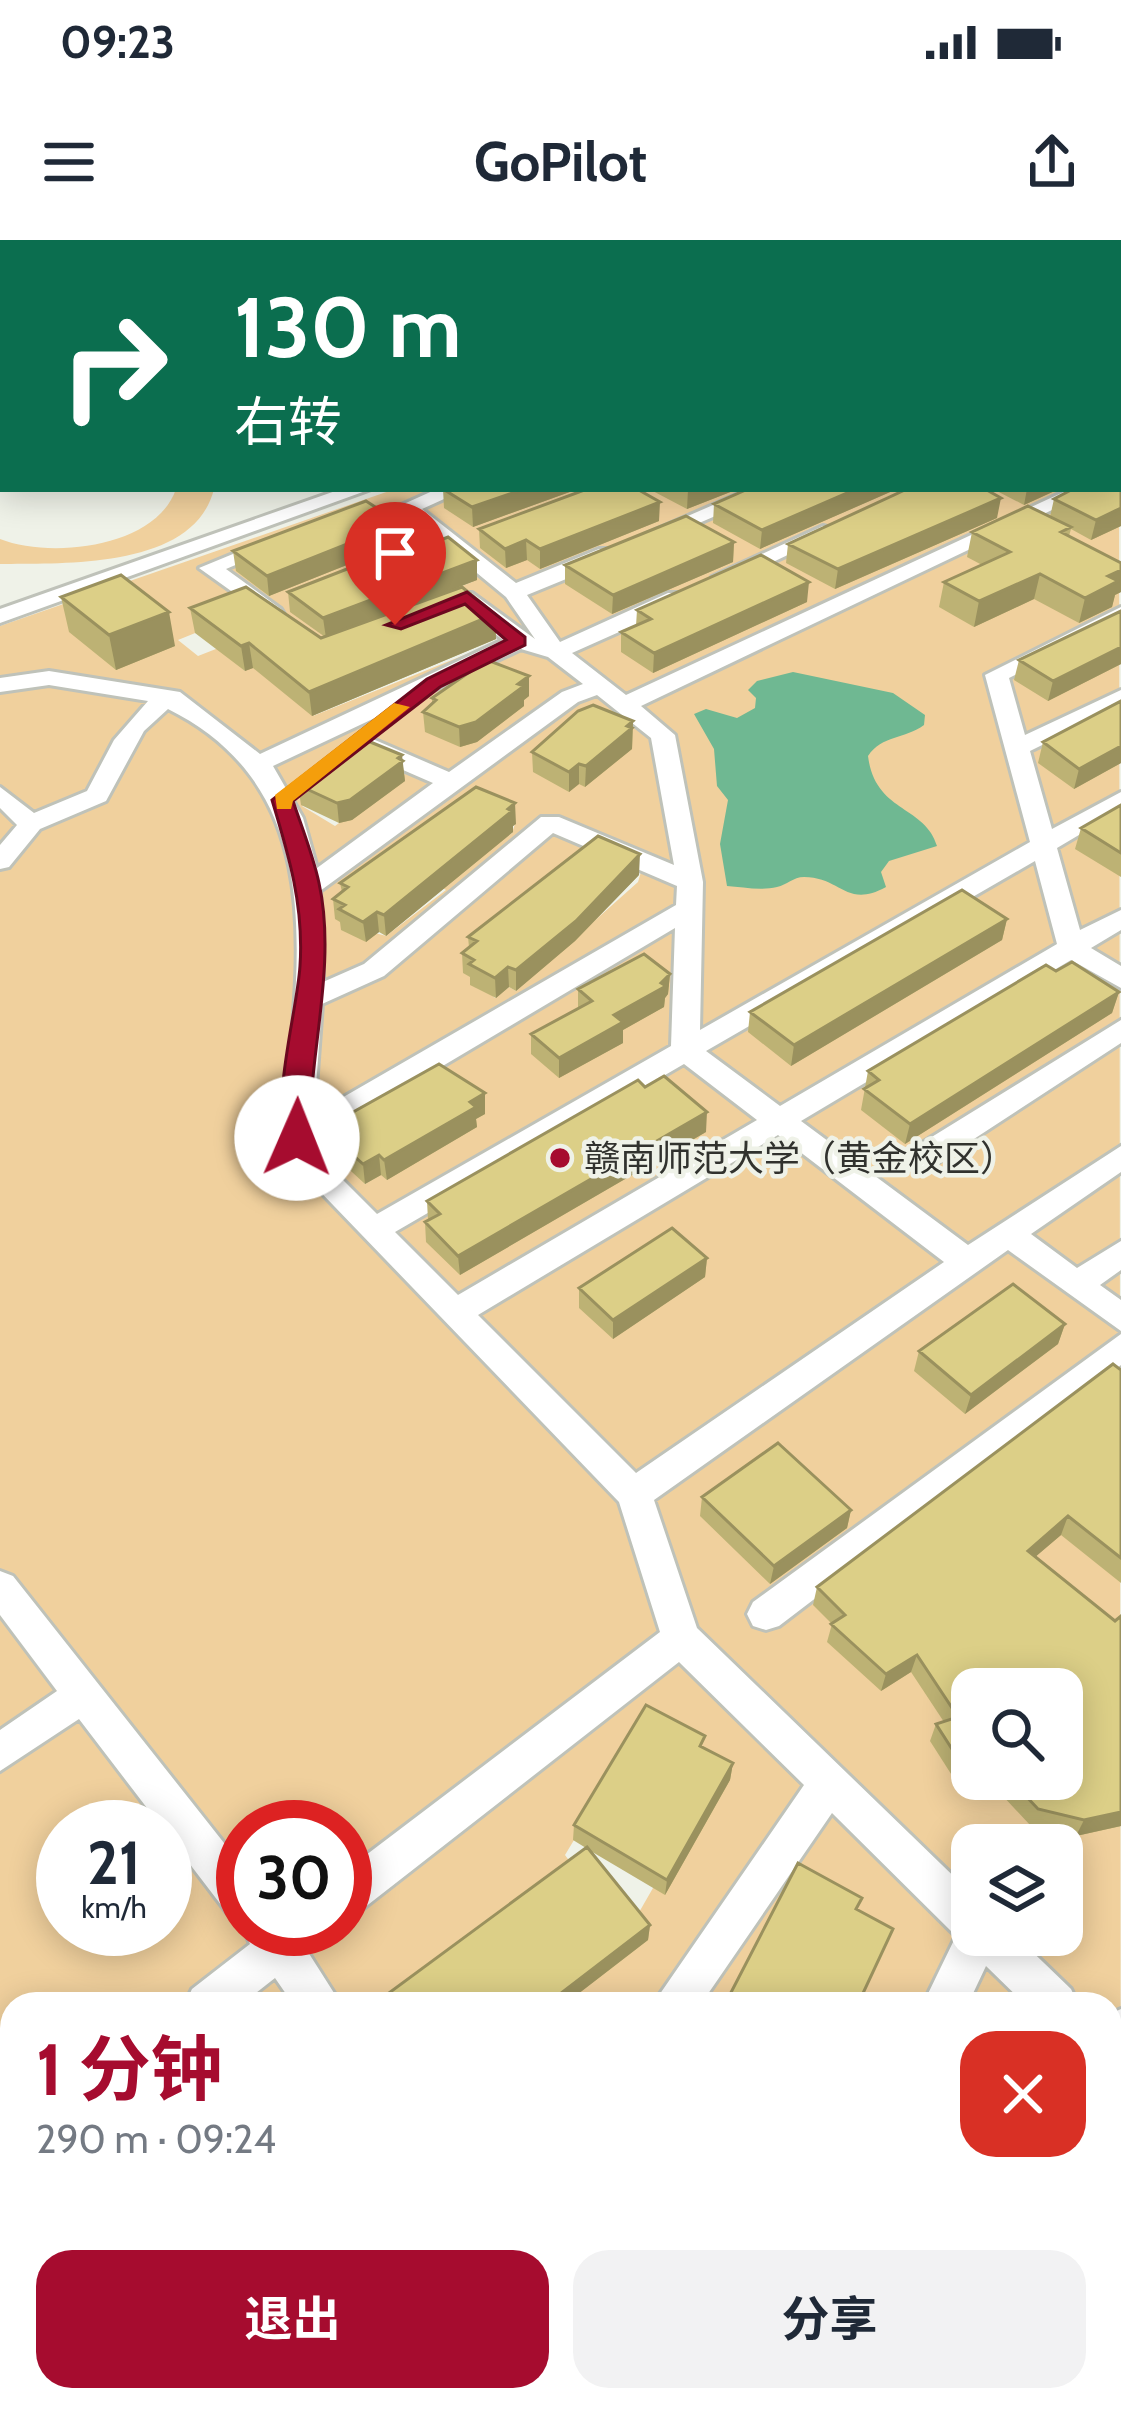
<!DOCTYPE html>
<html lang="zh">
<meta charset="utf-8">
<style>
:root{--surface:#fff;--page:#f2f2f3;--text:#1f2937;--muted:#747a83;--accent:#a60c2f}
body{margin:0;font-family:Cabin,"Noto Sans SC",sans-serif;background:var(--page);color:var(--text);height:100vh;display:flex;flex-direction:column;font-size:45px;white-space:nowrap}
*{box-sizing:border-box;margin:0}
p{font-size:39px;color:var(--muted)}
.icon{flex:none;width:66px;height:66px;fill:none;stroke:currentColor;stroke-width:2;stroke-linecap:round;stroke-linejoin:round}
.map{position:relative;flex:1;overflow:hidden}
.side{position:absolute;left:0px;top:1752px;width:1122px;height:420px;display:flex;flex-direction:column;background:var(--surface);border-radius:36px 36px 0 0;box-shadow:0 6px 30px #0003}
.side>*{flex:none}
.top-card{position:absolute;left:0px;top:0px;width:1122px;height:252px;box-shadow:0 6px 30px #0003;background:#0b6e4f;color:#fff;overflow:hidden}
.fabs{position:absolute;left:951px;top:1428px;display:grid;gap:24px}
.fabs a{display:grid;place-items:center;width:132px;height:132px;border-radius:24px;background:var(--surface);box-shadow:0 6px 30px #0003;font-size:60px}
.speed{position:absolute;left:36px;top:1560px;display:flex;gap:24px;font-size:60px;font-weight:700;text-align:center}
.speed>*{display:grid;place-content:center;width:156px;height:156px;border-radius:50%;background:var(--surface);box-shadow:0 6px 30px #0003;line-height:1}
.speed small{font-size:30px;font-weight:400}
.speed .limit{border:18px solid #d22;background:#fff;color:#111}
.pin{position:absolute;display:grid;place-items:center;width:102px;height:102px;color:#fff;margin:-123px -51px;border-radius:50% 50% 50% 0;rotate:-45deg;box-shadow:0 0 12px #0007}
.pin .icon{rotate:45deg}
.me{position:absolute;width:132px;margin:-66px;rotate:1deg;stroke-linejoin:round;filter:drop-shadow(0 0 9px #0008)}
.turn{display:flex;align-items:center;gap:42px;height:252px;padding:0 36px;font-size:54px}
.turn .icon{width:156px;height:156px;stroke-width:2.5}
.turn b{display:block;font-size:84px;line-height:102px}
.round{display:grid;place-items:center;flex:none;width:126px;height:126px;border-radius:36px;background:var(--page)}
.headline{display:flex;align-items:center;justify-content:space-between;height:204px;padding:0 36px}
h1{font-size:72px;font-weight:700;line-height:90px;color:var(--accent)}
.cta{display:flex;gap:24px;margin-top:auto;padding:24px 36px}
.cta a{flex:1;height:138px;border-radius:36px;background:var(--accent);color:#fff;font-size:48px;font-weight:700;line-height:138px;text-align:center}
.cta a+a{background:var(--page);color:var(--text)}
.status{display:flex;justify-content:space-between;align-items:center;height:84px;padding:0 60px;background:var(--surface);direction:ltr}
.status svg{height:33px;fill:currentColor}
header{display:flex;justify-content:space-between;align-items:center;height:156px;padding:0 36px;background:var(--surface);font-size:54px;font-weight:700}
.map>svg:first-child{display:block}
.green{fill:#f0d09d;fill-rule:evenodd}
.water{fill:#6fb892}
.lines{fill:none;stroke-linecap:round;stroke-linejoin:round}
.minor-casing{stroke:#bfc2b9;stroke-width:6}
.tertiary-casing{stroke:#bfc2b9;stroke-width:6}
.primary-casing{stroke:#bfc2b9;stroke-width:6}
.minor{fill:#fff;fill-rule:evenodd}
.tertiary{fill:#fff;fill-rule:evenodd}
.primary{fill:#fff;fill-rule:evenodd}
.wall{fill:#bdb274}
.shaded-wall{fill:#9a915e}
.building{fill:#dccf87;stroke:#9a915e;stroke-width:3}
.route{fill:#a60c2f;stroke:#6c081f;stroke-width:3}
.slow{fill:#f59e0b}
.poi-dot{fill:#a60c2f;stroke:#eff2e8;stroke-width:4.5}
.labels{text-anchor:middle;dominant-baseline:central;stroke-width:9;stroke-linejoin:round;paint-order:stroke}
.poi-label{font-size:36px;fill:#31322e;stroke:#eff2e8;text-anchor:start}
</style>
<div class="status"><b>09:23</b><svg viewBox="0 0 49 12"><path d="M0 12V9h3v3zM5 12V6h3v6zM10 12V3h3v9zM15 12V0h3v12zM26 1h20v11H26zM47 4h2v5h-2z"/></svg></div>
<header><svg class="icon" aria-label="menu" viewBox="0 0 24 24"><path d="M4 6h16M4 12h16M4 18h16"/></svg>GoPilot<svg class="icon" aria-label="share" viewBox="0 0 24 24"><path d="M12 15V3M7 8l5-5 5 5M5 13v7h14v-7"/></svg></header>
<div class="map">
<svg width="1121" height="2172" viewBox="0 0 1121 2172">
<rect width="100%" height="100%" fill="#eff2e8"/>
<path class="green" d="M1119 146 1121 2137 1109 2172H935L947 2160H1110V1764H859L887 1704 729 1764H565L634 1681 653 1648 645 1482 565 1615 576 1630 395 1764H12V2094L0 2155V386L395 249H1119ZM441 320 472 342 338 395ZM252 370 245 431 221 407 198 416 178 400ZM480 376 509 397 313 476ZM387 520 410 530 335 586 302 566ZM515 584 512 593 439 646 446 650 386 696 347 685ZM600 615 641 632 638 642 516 751 509 747 495 758 475 740ZM484 874 365 944 345 917ZM972 1449H1062V1539H972ZM63 1587H165V1689H63ZM243 1587H345V1689H243ZM972 1605H1062V1695H972Z
M176 249H214C194 330 62 323 0 324V299C50 319 156 308 176 249Z
M127 2160H322L321 2172H125Z
M452 2160H754L741 2172H451Z"/>
<path class="water" d="M793 432 893 453 925 475 924 485C905 499 882 495 868 516 875 573 925 565 937 606L889 621 881 632 886 647C846 669 841 637 804 637 793 637 787 645 777 647 761 651 742 647 727 646L720 604 728 560 717 546 714 509 694 474 706 469 737 478 755 468 756 458 748 450 757 441Z"/>
<g class="lines">
<g class="minor-casing">
<path id="minor" d="M341 249H371L0 383V369Z
M437 249H466L422 269 516 343 599 309H615V319L527 355 560 402 668 353H684V363L572 413 626 455 1070 249H1096L641 466 675 495 703 642 700 790 1030 602 985 435 1121 367V383L1009 438 1025 495 1121 450V466L1030 511 1052 589 1121 552V570L1057 608 1080 690 1121 670V690L1091 708 1121 726V748L1071 720 801 881 968 1005 1121 906V932L1031 994 1077 1028 1121 1001V1030L1100 1045 1121 1060V1091L1008 1010 654 1260 697 1388 972 1654V1695H1015L1071 1749 1078 1764H1025L986 1726 968 1764H923L956 1696 832 1573 701 1764H653L804 1545 679 1422 360 1671 345 1677V1631L660 1392 619 1262 282 912C291 753 345 557 168 469L144 491 106 561 40 589 9 627 0 629V605L17 585 0 568V547L34 573 87 551 114 500 148 461 49 445 0 452V438L49 431 180 452 260 514 503 400 456 363V353H472L535 399 506 357 397 267ZM521 409 548 417 583 444 562 452 449 532 375 500H357V510L433 543 317 628 303 578 273 526ZM597 455 651 498 674 625 559 577H541L364 724 323 742 320 651 578 462ZM553 593 677 646 676 665 314 874 322 764 384 736ZM1035 621 1057 704 780 866 706 811ZM675 688 671 806 377 974 312 909 313 903ZM684 824 757 880 458 1055 395 992ZM778 895 944 1022 636 1233 478 1075Z
M750 249H778L662 299 644 295Z
M823 286 840 290 731 342 712 337Z
M267 300 285 304 226 329 281 369 284 374 273 381 199 328Z
M1121 780V803L931 927H909L905 919 909 911Z
M1121 1094V1125L779 1386 766 1390 753 1386 747 1374 753 1362Z
M0 1331 13 1336 243 1627V1680L228 1674 79 1479 0 1531V1490L57 1451 0 1375Z
M244 1689H325L308 1712 341 1764H293L275 1738 242 1764H185L192 1749 250 1704Z
M1121 1769V1819L1110 1824V1774Z
M0 1863 12 1864V1910L0 1909Z
M1121 2006V2072L1110 2077V2011Z
M157 2160H207L206 2172H156Z
M497 2160H551L546 2172H492Z
M598 2160H657L652 2172H593Z
M1033 2160H1084L1079 2172H1028Z"/>
</g>
<g class="tertiary-casing">
<path id="tertiary" d="M32 0H57L30 3Z
M724 0H750L752 3H726Z
M815 0H841L843 3H817Z
M3 14V26L0 27V15Z
M1119 99H1121V112H1119Z
M1119 134H1121V148H1119Z"/>
</g>
<g class="primary-casing">
<path id="primary" d="M0 0H14L1 8Z
M784 0H816L818 3H786Z
M1119 119 1121 120V138L1119 137Z"/>
</g>
<use href="#minor" class="minor"/>
<use href="#tertiary" class="tertiary"/>
<use href="#primary" class="primary"/>
</g>
<path class="wall" d="M1121 154V286L1091 300 1071 289 1069 296 1121 323V352L1115 355 1112 367 1079 383 1034 359 974 387 939 367 944 342 982 325 967 317 972 292 1050 277 1054 259 1119 249Z
M443 249H578L473 287 444 268Z
M649 249H738L687 269Z
M897 249 760 309 713 283 714 264Z
M993 249H1059L1024 265Z
M997 278 835 349 786 323 788 304Z
M659 281 540 329 527 320 506 328 480 308 479 289Z
M734 302 733 322 612 374 565 344V325Z
M402 303 269 356 236 331 233 311Z
M431 304 477 320V340L397 371 495 374 496 399 312 476 253 428 245 431 195 393 190 368 321 398 325 397 290 372 288 352Z
M61 357 175 406 116 430 69 392Z
M807 362 653 433 621 412V392L636 386 637 370Z
M1121 371V424L1048 461 1014 440 1019 420Z
M529 436V456L524 460V466L477 502 460 507 425 492 423 472 432 464V458Z
M1121 461V523L1074 549 1038 523 1043 502Z
M633 481 632 509 585 547 579 544 569 552 533 532 532 512Z
M402 520 405 541 352 580 339 583 301 565 298 545Z
M1121 565V637L1075 609 1081 588Z
M516 584 513 586V592L386 696 379 692 366 702 341 690 340 682 335 679 333 659 342 652 340 643Z
M639 635 575 701 516 751 509 747 496 758 470 745V737L463 733 462 713 469 707 468 697Z
M1007 679 1002 700 791 826 748 792 750 772Z
M1056 731 1119 752 1112 773 905 904 861 870 868 831Z
M670 734 668 754 665 758 664 767 623 790V803L559 838 531 814V794L578 768V749Z
M485 853V874L476 879 477 887 387 940 381 935 365 944 339 920 338 910 333 905 330 885Z
M706 892 460 1035 426 1002 425 982 428 980 427 961Z
M707 1018 705 1037 613 1099 579 1068V1048Z
M1065 1084 1058 1104 965 1174 914 1131 919 1111Z
M1121 1130V1343L1061 1295 1035 1317 1121 1586 1076 1596 1030 1585 987 1539H1062L972 1449V1528L953 1537 930 1501 936 1484 944 1482 911 1432 881 1451 827 1402 832 1384 813 1365 817 1347Z
M702 1257 851 1270 847 1288 770 1344 700 1276Z
M704 1508 733 1523 730 1540 665 1655 589 1610 650 1685 648 1700 565 1764H374L586 1608 573 1600 574 1585Z
M1121 2137V2172H1109Z"/>
<path class="shaded-wall" d="M524 249H578L473 287 472 267Z
M690 249H738L687 269 688 250Z
M856 249H897L760 309 762 290Z
M1027 249H1059L1024 265Z
M1001 258 997 278 835 349 838 329Z
M660 262 659 281 540 329V309Z
M1121 268V286L1091 300 1096 280Z
M400 283 402 303 269 356 267 336Z
M526 300 527 320 506 328 505 309Z
M734 302 733 322 612 374 613 355Z
M477 320V340L326 398 323 378Z
M1121 330V352L1115 355 1112 367 1079 383 1085 358 1108 336Z
M1040 334 1034 359 974 387 979 361Z
M809 342 807 362 653 433 654 413Z
M169 372 175 406 116 430 109 395Z
M495 374 496 399 312 476 309 452Z
M249 403 253 428 245 431 241 406Z
M1121 407V424L1048 461 1053 441Z
M529 436V456L524 460V466L477 502 460 507 459 487Z
M633 481 632 509 585 547 586 526Z
M1121 506V523L1074 549 1079 529Z
M402 515 405 541 352 580 339 583 337 563Z
M579 524V544L569 552V532Z
M515 563 516 584 513 586V592L386 696 384 675Z
M640 614 639 635 575 701 516 751V730Z
M377 672 379 692 366 702 363 682Z
M1007 679 1002 700 791 826 794 805Z
M508 727 509 747 496 758 495 738Z
M670 734 668 754 665 758 664 767 623 790V803L559 838V818L614 775 661 743Z
M1119 752 1112 773 905 904 910 884Z
M485 853V874L476 879 477 887 387 940 384 920Z
M707 872 706 892 460 1035 458 1016Z
M379 915 381 935 365 944 363 924Z
M707 1018 705 1037 613 1099V1080Z
M1065 1084 1058 1104 965 1174 971 1155Z
M851 1270 847 1288 770 1344 774 1326Z
M1068 1276 1061 1295 1021 1329 1028 1311Z
M917 1415 911 1432 881 1451 886 1434Z
M972 1515V1528L953 1537 959 1520Z
M733 1523 730 1540 665 1655 667 1640Z
M1121 1572V1586L1076 1596 1084 1580Z
M650 1685 648 1700 565 1764H547Z
M117 2160H127L125 2172H115Z"/>
<path class="building" d="M488 0H683L690 3H478Z
M1119 153 1121 154 1119 220 1121 222V268L1096 280 1054 259 1073 249H1119Z
M443 249H524L472 267Z
M587 249H637L660 262 540 309 526 300 505 309 479 289Z
M748 249H856L762 290 714 264Z
M907 249H985L1001 258 838 329 788 304Z
M366 261 400 283 267 336 233 311Z
M1028 266 1071 287 1061 292 1121 323V330L1108 336 1118 341 1085 358 1040 334 979 361 944 342 1010 312 972 292Z
M686 276 734 302 613 355 565 325Z
M448 297 477 320 323 378 288 352 424 299 431 304Z
M761 315 809 342 654 413 621 392 651 379 637 370Z
M121 335 169 372 109 395 61 357Z
M246 347 321 398 462 347 495 374 309 452 249 403 241 406 190 368Z
M1121 371V407L1053 441 1019 420Z
M487 420 529 436 518 444 524 446 476 482 459 487 423 472 436 460 432 458Z
M1121 461V506L1079 529 1043 502Z
M593 465 633 481 627 486 632 488 586 526 579 524 569 532 532 512 578 471Z
M363 499 402 515 398 518 403 521 350 560 337 563 298 545 351 502Z
M476 547 515 563 508 569 512 571 384 675 377 672 363 682 339 669 345 665 333 659 348 647 340 643Z
M1121 565V613L1081 588Z
M598 596 640 614 576 681 516 730 508 727 495 738 469 724 474 720 462 713 477 701 468 697Z
M962 650 1007 679 794 805 750 772Z
M644 714 670 734 661 743 666 746 614 775 623 782 559 818 531 794 592 761 578 749Z
M1072 722 1119 752 910 884 864 849 879 840 868 831 1046 725 1056 731Z
M439 824 485 853 470 862 476 867 384 920 379 915 363 924 336 900 343 896 330 885Z
M664 836 707 872 458 1016 425 982 440 974 427 961 638 840 645 847Z
M672 988 707 1018 613 1080 579 1048Z
M1013 1044 1065 1084 971 1155 919 1111Z
M1113 1124 1121 1130V1318L1068 1276 1028 1311 1115 1381 1121 1376V1572L1084 1580 1038 1569 1010 1539H1062V1449H972V1515L959 1520 936 1484 958 1477 917 1415 886 1434 831 1384 845 1375 817 1347Z
M778 1203 851 1270 774 1326 702 1257Z
M646 1465 705 1496 700 1506 733 1523 667 1640 574 1585Z
M587 1607 650 1685 547 1764H374Z
M798 1623 862 1658 856 1669 893 1689 858 1764H725Z
M12 2030V2160H117L115 2172H0V2090Z
M316 2160H449V2172H315Z
M750 2160H948L935 2172H737Z"/>
<path class="route" d="M467 352 525 397V405L440 447 293 561C302 588 313 615 319 643 337 724 309 815 309 898L297 907 288 904C270 862 297 773 300 726 304 666 289 616 272 560L427 439 506 400 465 364 401 389 386 385Z"/>
<path class="slow" d="M394 463 410 467 293 561 291 569H277L275 555Z"/>
<circle class="poi-dot" cx="560" cy="918" r="12"/>
<g class="labels">
<g class="poi-label">
<text x="584" y="918">赣南师范大学（黄金校区）</text>
</g>
</g>
</svg>
<div class="fabs">
<a><svg class="icon" aria-label="search" viewBox="0 0 24 24"><circle cx="10" cy="10" r="6"/><path d="M15 15l6 6"/></svg></a>
<a><svg class="icon" aria-label="layers" viewBox="0 0 24 24"><path d="M12 4l9 5-9 5-9-5zM3 14l9 5 9-5"/></svg></a>
</div>
<div class="speed"><div>21<small>km/h</small></div><div class="limit">30</div></div>
<div class="pin" style="left:395px;top:385px;background:#d93025"><svg class="icon" aria-label="arrive" viewBox="0 0 24 24"><path d="M6 21V4h12l-3 4 3 4H6"/></svg></div>
<svg class="me" style="left:297px;top:898px" viewBox="-20 -20 40 40"><circle r="19" fill="#fff"/><path d="M0-13L10 11 0 6-10 11z" fill="#a60c2f"/></svg>
<div class="top-card">
<div class="turn"><svg class="icon" aria-label="right" viewBox="0 0 24 24"><path d="M7 20v-9h11M14 6l5 5-5 5"/></svg><div><b>130 m</b>右转</div></div>
</div>
<section class="side">
<div class="headline"><div><h1>1 分钟</h1><p>290 m · 09:24</p></div><a class="round" style="background:#d93025;color:#fff"><svg class="icon" aria-label="close" viewBox="0 0 24 24"><path d="M6 6l12 12M18 6L6 18"/></svg></a></div>
<div class="cta"><a>退出</a><a>分享</a></div>
</section>
</div>
